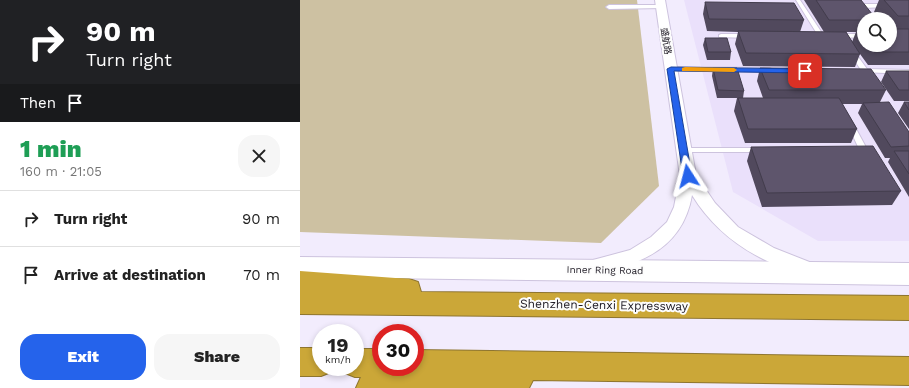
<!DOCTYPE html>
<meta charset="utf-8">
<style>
:root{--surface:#fff;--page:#f6f6f6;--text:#222;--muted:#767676;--line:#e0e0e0;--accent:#2563eb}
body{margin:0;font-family:"Work Sans","Noto Sans SC",sans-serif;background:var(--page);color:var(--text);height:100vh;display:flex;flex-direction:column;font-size:15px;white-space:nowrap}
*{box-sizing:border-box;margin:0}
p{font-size:13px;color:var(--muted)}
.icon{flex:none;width:22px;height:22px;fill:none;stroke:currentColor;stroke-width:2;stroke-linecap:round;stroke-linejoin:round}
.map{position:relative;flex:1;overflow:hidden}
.panel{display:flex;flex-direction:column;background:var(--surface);width:300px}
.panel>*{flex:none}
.top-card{background:#202124;color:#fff;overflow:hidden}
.tools{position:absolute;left:557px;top:12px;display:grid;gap:8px}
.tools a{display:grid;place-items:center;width:40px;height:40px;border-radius:50%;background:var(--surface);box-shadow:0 2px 6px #0003;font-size:20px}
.speed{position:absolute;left:12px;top:324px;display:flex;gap:8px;font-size:20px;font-weight:700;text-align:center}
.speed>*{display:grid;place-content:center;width:52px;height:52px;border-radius:50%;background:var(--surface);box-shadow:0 2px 6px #0003;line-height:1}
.speed small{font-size:10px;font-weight:400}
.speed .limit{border:6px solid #d22;background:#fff;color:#111}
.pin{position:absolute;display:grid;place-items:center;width:34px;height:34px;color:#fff;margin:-17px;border-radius:8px;box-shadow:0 2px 6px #0006}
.me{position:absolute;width:44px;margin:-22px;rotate:351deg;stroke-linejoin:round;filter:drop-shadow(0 0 3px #0008)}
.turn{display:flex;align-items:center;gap:14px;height:84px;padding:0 20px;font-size:18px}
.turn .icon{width:52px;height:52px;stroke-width:2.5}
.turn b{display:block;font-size:28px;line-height:34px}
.then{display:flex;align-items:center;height:38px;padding:0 20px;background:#0003;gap:8px;font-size:15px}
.round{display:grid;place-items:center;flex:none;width:42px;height:42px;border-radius:16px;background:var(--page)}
.headline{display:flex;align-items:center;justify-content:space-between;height:68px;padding:0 20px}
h1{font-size:24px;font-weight:800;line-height:30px;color:#1e9e55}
.button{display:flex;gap:8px;margin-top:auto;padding:8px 20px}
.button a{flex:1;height:46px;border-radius:16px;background:var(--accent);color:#fff;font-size:16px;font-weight:800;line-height:46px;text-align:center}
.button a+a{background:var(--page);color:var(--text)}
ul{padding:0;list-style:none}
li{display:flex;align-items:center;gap:12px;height:56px;padding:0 20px;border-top:1px solid var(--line)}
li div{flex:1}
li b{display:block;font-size:15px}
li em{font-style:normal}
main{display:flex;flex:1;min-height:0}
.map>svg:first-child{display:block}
.built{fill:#eae0fb;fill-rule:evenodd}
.forest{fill:#cdc1a2}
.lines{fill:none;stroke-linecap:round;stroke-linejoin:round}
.lane-casing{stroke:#cdc3de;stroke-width:2}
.street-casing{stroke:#cdc3de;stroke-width:2}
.secondary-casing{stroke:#cdc3de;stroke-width:2}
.highway-casing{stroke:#8e7530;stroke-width:2}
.lane{fill:#fff;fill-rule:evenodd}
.street{fill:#fff;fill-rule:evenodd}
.secondary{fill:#fff;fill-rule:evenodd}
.highway{fill:#cba738;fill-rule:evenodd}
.wall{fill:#51495d;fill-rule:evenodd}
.building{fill:#5e556c;stroke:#423c4c}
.route{fill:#2563eb;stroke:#184099}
.slow{fill:#f59e0b}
.labels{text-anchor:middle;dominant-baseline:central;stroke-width:4;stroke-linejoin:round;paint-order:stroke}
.far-street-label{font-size:9px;fill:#1c1822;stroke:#fdfdfd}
.street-label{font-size:10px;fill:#1c1822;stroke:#fdfdfd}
.near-street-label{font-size:12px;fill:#1c1822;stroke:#fdfdfd}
</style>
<main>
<section class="panel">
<div class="top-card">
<div class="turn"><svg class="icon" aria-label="right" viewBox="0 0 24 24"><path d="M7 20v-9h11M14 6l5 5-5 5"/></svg><div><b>90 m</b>Turn right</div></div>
<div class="then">Then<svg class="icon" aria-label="arrive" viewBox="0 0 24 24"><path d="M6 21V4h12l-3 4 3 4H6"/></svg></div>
</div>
<div class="headline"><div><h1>1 min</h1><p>160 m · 21:05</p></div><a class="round"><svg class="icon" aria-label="close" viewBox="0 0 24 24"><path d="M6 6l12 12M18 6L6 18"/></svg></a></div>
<ul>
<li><svg class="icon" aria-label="right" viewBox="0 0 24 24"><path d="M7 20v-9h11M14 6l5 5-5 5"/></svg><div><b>Turn right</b></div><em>90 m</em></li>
<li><svg class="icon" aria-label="arrive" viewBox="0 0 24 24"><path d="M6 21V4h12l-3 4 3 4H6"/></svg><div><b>Arrive at destination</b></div><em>70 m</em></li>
</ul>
<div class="button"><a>Exit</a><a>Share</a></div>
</section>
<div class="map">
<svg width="609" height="388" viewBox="0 0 609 388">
<rect width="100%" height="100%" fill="#f2ecfd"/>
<path class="built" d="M384 0H609V241H518L433 192ZM564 19H590V45H564Z"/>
<path class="forest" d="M0 0H337L359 186 301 243 0 232Z"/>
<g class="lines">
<g class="lane-casing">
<path id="lane" d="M496 0H500L524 36 523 37H519Z
M586 4 588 5V7L563 8 560 6 563 4Z
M361 5 364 7 363 8 309 9 306 7 309 5Z
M421 34H447L450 36 447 38 419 37V35Z
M539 34H564V38L537 37 536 36Z
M552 50 554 51 567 69 609 70V74L561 72V70L549 52Z
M371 67 470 68 473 70 470 72 369 70V68Z
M549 123H551L554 125 568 151 567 153H558L554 151 555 149H559L548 125Z
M381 148H461L465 150 461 152H381L380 150Z"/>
</g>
<g class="street-casing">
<path id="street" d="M355 0H365L396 175 415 203 438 227 474 248 512 263 515 268 512 273C503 277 493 271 483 268 445 253 414 231 392 195 385 236 358 257 320 267 310 270 302 273 293 270L290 265 293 260 330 250 351 237 367 222 374 207 380 176Z"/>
</g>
<g class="secondary-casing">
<path id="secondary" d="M0 257 609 263V285L0 277Z"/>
</g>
<g class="highway-casing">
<path id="highway" d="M0 271 109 279 118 282 121 292 609 296V320L0 314Z
M0 348H21V367H33L31 372 21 376H0Z
M55 349H81V367H94L92 372 103 371 102 367H115V350L609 357V385L233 380 229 388H56L61 377H55L45 373 42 367H55Z"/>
</g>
<use href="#lane" class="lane"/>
<use href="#street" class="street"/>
<use href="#secondary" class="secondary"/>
<use href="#highway" class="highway"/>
</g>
<path class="wall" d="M504 0H561L564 19V45H590V19H580L574 12 579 0H609V65H568L560 54 555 67 443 66 435 44 438 32 407 31 403 14 405 2 504 20 500 32H524ZM546 32H556L552 42Z
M405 38 431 52 430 60H407L403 45Z
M413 68 444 91 443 98H463L457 81 460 68 586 90 580 102 609 132V197L588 162 590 158H585L558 113 562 104H542L557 129 551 143H445L434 111 437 98H417L412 76Z
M586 71H609V101H594L581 82Z
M604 102H609V129L598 113Z
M451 147 601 191 592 205 462 207 447 161Z"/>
<path class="building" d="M516 0H561L576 19H564V20H529Z
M584 0H609V16H598Z
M405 2 494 3 504 20 409 19Z
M557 29H564V39Z
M590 29H609V52H574L569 45H590Z
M438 31 546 32 560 54 446 53Z
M405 38H427L431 52H408Z
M413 68H437L444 91 418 90Z
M460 68 571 69 586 90H469Z
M586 71H609V90H599Z
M438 98H539L557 129H448Z
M589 102 609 132V146L591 147 563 103Z
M604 102H609V110Z
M573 146 601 191 467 193 451 147Z
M594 151H609V174Z"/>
<path class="route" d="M371 67 505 69 509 71 505 73 374 71 392 176 388 179 383 176 367 69Z"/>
<path class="slow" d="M385 67 434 68 437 70 434 72 382 71V68Z"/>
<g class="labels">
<g class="far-street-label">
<text transform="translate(366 41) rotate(81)">盛航路</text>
</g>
<g class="street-label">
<text transform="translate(305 270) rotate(1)">Inner Ring Road</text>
</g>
<g class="near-street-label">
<text transform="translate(304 305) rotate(1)">Shenzhen-Cenxi Expressway</text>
</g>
</g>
</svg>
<div class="tools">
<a><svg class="icon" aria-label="search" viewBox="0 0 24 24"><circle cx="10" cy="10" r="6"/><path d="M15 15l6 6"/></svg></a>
</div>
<div class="speed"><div>19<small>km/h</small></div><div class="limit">30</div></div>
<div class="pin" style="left:505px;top:71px;background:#d93025"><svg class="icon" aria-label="arrive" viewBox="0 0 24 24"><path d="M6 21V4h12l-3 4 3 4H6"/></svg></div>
<svg class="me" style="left:388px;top:176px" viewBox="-20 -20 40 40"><path d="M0-17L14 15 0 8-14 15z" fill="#2563eb" stroke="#fff" stroke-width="4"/></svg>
</div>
</main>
